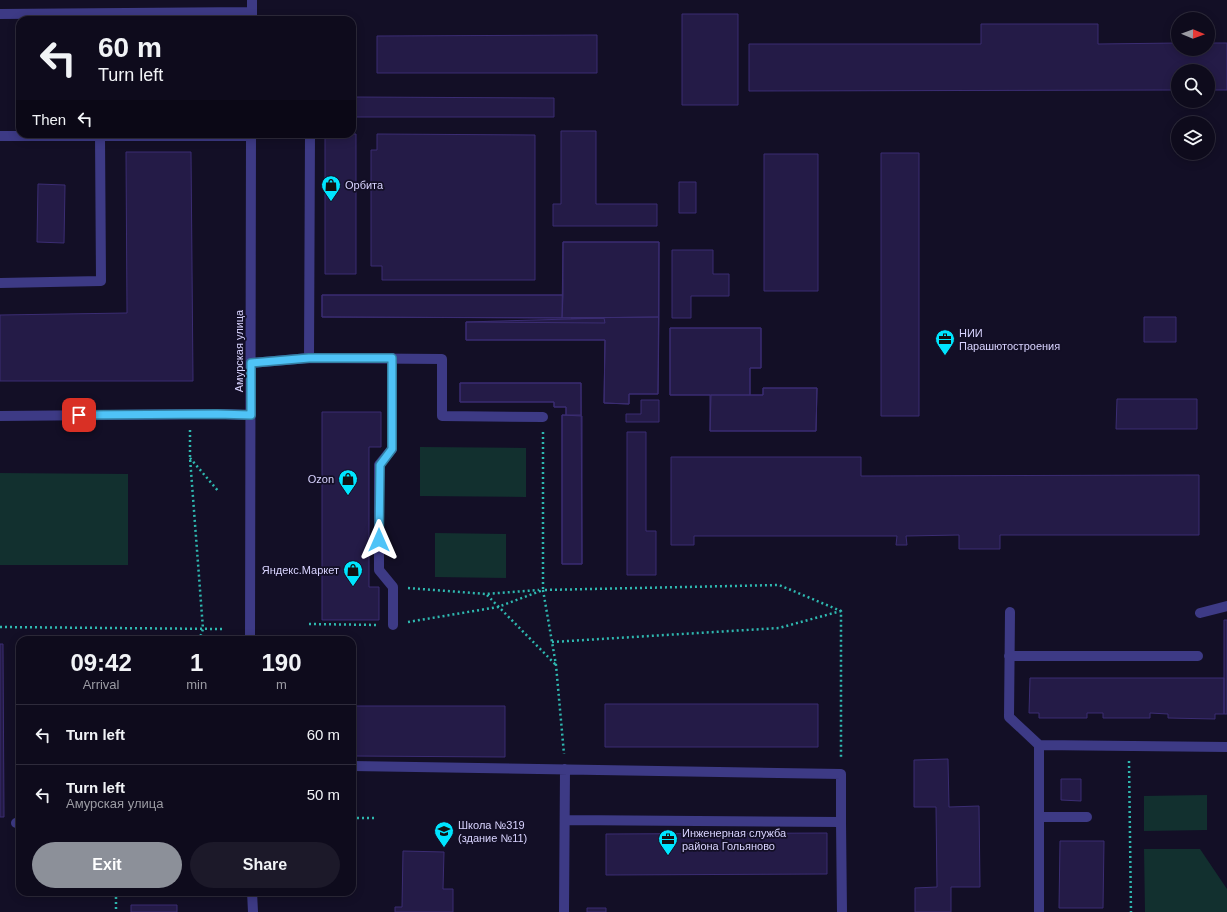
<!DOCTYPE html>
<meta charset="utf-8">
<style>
:root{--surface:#0e0b1c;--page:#1c1929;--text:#f1f3f6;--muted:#9b9ba3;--line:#2e2b3b;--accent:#8c9099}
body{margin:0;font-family:Helvetica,sans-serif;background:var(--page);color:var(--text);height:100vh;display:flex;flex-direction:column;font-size:15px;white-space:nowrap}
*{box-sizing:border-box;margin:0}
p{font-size:13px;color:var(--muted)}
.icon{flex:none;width:22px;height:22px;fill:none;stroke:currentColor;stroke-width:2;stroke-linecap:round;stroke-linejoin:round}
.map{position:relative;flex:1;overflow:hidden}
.drawer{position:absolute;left:16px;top:636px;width:340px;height:260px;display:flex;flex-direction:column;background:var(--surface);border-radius:12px;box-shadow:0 2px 10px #0003,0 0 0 1px var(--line)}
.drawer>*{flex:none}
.banner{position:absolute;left:16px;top:16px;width:340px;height:122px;border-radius:12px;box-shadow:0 2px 10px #0003,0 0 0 1px var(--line);background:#0e0b1c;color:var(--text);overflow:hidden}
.needle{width:26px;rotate:91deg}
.controls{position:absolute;left:1171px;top:12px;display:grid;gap:8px}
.controls a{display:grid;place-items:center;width:44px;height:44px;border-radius:50%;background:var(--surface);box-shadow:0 2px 10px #0003,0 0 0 1px var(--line);font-size:20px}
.pin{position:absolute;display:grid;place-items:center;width:34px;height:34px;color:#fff;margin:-17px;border-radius:8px;box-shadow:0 2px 6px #0006}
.me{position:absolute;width:44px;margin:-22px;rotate:0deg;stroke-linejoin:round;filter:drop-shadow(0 0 3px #0008)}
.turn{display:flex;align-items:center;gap:14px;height:84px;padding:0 16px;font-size:18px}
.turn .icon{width:52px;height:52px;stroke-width:2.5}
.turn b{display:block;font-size:28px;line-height:34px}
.then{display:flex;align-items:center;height:38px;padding:0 16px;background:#0003;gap:8px;font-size:15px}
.eta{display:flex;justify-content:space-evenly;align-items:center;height:68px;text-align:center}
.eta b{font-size:24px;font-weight:800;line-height:28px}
.action{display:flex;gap:8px;margin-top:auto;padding:8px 16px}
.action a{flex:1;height:46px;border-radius:24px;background:var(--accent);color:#fff;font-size:16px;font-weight:800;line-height:46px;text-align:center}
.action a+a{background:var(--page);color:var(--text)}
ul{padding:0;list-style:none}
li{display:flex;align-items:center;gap:12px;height:60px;padding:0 16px;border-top:1px solid var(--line)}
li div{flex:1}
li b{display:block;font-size:15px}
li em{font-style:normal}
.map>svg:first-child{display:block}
.green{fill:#12302f}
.building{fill:#241b47;stroke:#3b2d73}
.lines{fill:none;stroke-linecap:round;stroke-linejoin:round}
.path{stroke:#2fb8b0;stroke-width:2.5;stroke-dasharray:2 3;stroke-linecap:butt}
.minor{stroke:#3d3a85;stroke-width:10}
.route-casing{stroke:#337fa1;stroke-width:10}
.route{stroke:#4fc3f7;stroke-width:7}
.labels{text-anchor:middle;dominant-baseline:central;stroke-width:3.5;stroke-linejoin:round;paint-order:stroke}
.poi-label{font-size:11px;fill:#d9d4ff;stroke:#130f26;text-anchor:start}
.street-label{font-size:11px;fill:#d9d4ff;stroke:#130f26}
</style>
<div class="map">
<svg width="1227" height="912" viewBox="0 0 1227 912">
<rect width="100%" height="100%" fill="#130f26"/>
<path class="green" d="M420 447 526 448V497L420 496Z
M0 473 128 474V565H0Z
M435 533 506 534V578L435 577Z
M1207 795V830L1144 831V796Z
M1144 849H1200L1227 889V912H1145Z"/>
<path class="building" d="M682 14H738V105H682Z
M981 24H1098V44L1178 43V49H1208V43H1227V90H1208V71H1178V90L749 91V44H981Z
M597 35V73H377V36Z
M352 97 554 98V117H352Z
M561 131H596V204H657V226H553V204H561Z
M325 134H356V274H325Z
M377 134 535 135V280H382V266H371V150H377Z
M126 152H191L193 381H0V315L127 313Z
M881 153H919V416H881Z
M764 154H818V291H764Z
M679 182H696V213H679Z
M38 184 65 185 64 243 37 242Z
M563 242H659L658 394H629V404L604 403 605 340H466V322L605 323 604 318 322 317V295H563Z
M563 242H659V317L562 318Z
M672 250H713V274H729V296H691V318H672Z
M322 295H563L562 318 322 317Z
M659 317 658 394H629V404L604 403 605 340H466V322L604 318H571Z
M1144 317H1176V342H1144Z
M670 328H761V368H750V395H763V388H817L816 431H710V395H670Z
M670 328H761V368H750V395H670Z
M460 383H581V415H566V407H554V402H460Z
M460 383H581L582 564H562V415H566V407H554V402H460Z
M763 388H817L816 431H710L711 395H763Z
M1117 399H1197V429H1116Z
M641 400H659V422H626V414H641Z
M322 412H381V447H369V587H379V620H322Z
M562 415 582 416V564H562Z
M627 432H646V531H656V575H627Z
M671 457H861V476L1199 475V535H1000V549H959V535L906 536 907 545H896L897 536H694V545H671Z
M1224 620H1227V714H1224Z
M0 644H3L4 817H0Z
M1030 678H1224V714H1215V719L1168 718V714L1150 713V718H1103V713H1087V718H1039V713H1029Z
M605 704H818V747H605Z
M352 706H505V757L352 756Z
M948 759 949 807 979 806 980 887H951V912H915V888L937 887 936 807H914V760Z
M1061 779H1081V801L1061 800Z
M827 833V874L606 875V834Z
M1060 841H1104L1103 908H1059Z
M403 851 444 852 443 889H453V912H395V907H402Z
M131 905H177V912H131Z
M587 908H606V912H587Z"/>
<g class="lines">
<path class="path" d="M190 430V458L203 629 199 640
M543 432V590L779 585 841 611V759
M190 458 219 492
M408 588 486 594 539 590
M543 590 556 665 564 754
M487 595 556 665
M408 622 498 607 543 590
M309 624 379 625
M0 627 222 629
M552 642 779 628 841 611
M1129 761 1131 912
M352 818H377
M116 892V912"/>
<path class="minor" d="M252 0V20
M0 14 252 12
M0 136H100
M0 283 101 281 100 136H251
M309 358 310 134
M392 358V449L379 465V570L393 587V625
M251 363 309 358 442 359V416L543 417
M0 416 217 414 251 415
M1010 612 1009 717 1039 745
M1200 613 1227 606
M250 640 251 134
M1009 656H1198
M352 766 841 774V822L565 820
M1039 817H1087
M841 822 842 912
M16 823H20
M252 892 253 912
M564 912 565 769
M1039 912V745L1227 747"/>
</g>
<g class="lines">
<g class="route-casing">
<path id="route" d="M79 415 217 414 251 415V363L309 358H392V449L380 465 379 540"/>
</g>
<use href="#route" class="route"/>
</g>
<defs>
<g id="shop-pin" transform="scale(1)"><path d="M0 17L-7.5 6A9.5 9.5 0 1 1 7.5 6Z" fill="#00e5ff" stroke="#130f26"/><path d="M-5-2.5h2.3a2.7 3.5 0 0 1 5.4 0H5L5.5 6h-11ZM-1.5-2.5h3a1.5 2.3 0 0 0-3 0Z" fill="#111"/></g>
<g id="office-pin" transform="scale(1)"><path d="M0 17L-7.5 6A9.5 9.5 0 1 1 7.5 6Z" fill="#00e5ff" stroke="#130f26"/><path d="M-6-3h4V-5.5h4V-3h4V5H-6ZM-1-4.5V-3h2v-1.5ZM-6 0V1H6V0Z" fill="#111"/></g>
<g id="school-pin" transform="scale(1)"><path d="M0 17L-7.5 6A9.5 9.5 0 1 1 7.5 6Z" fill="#00e5ff" stroke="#130f26"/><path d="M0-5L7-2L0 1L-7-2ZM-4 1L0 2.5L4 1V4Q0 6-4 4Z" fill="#111"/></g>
</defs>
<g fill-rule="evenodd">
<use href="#shop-pin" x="331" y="185"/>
<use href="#office-pin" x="945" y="339"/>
<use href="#shop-pin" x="348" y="479"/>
<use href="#shop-pin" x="353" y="570"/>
<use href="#school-pin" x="444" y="831"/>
<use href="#office-pin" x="668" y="839"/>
</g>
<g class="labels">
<g class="poi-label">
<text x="345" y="185">Орбита</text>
<text x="959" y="333">НИИ<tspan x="959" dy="13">Парашютостроения</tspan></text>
<text x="334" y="479" text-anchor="end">Ozon</text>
<text x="339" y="570" text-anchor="end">Яндекс.Маркет</text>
<text x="458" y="825">Школа №319<tspan x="458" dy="13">(здание №11)</tspan></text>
<text x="682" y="833">Инженерная служба<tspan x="682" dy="13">района Гольяново</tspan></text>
</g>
<g class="street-label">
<text transform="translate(239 351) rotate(-90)">Амурская улица</text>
</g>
</g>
</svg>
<div class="controls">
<a><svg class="needle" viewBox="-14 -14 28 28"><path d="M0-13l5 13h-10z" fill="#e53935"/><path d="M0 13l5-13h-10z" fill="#9b9ba3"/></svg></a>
<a><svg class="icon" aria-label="search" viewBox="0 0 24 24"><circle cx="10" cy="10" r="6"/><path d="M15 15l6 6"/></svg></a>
<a><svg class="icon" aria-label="layers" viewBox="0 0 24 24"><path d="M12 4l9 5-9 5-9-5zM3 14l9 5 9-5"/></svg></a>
</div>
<div class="pin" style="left:79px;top:415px;background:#d93025"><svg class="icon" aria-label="arrive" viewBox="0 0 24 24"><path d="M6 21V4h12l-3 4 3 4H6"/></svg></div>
<svg class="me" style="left:379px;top:540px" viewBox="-20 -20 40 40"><path d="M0-17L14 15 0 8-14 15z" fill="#4fc3f7" stroke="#fff" stroke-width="4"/></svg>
<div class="banner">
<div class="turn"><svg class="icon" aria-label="left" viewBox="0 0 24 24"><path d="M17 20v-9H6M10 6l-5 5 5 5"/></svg><div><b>60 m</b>Turn left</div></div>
<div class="then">Then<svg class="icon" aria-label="left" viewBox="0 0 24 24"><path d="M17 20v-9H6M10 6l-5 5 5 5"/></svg></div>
</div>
<section class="drawer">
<div class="eta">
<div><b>09:42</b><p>Arrival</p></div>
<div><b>1</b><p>min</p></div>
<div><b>190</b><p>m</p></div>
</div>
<ul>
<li><svg class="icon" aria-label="left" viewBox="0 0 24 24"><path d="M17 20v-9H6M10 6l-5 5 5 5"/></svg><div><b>Turn left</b></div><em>60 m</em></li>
<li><svg class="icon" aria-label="left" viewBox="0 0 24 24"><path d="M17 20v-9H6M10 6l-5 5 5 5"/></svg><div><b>Turn left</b><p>Амурская улица</p></div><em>50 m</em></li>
</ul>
<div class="action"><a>Exit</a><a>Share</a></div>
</section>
</div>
